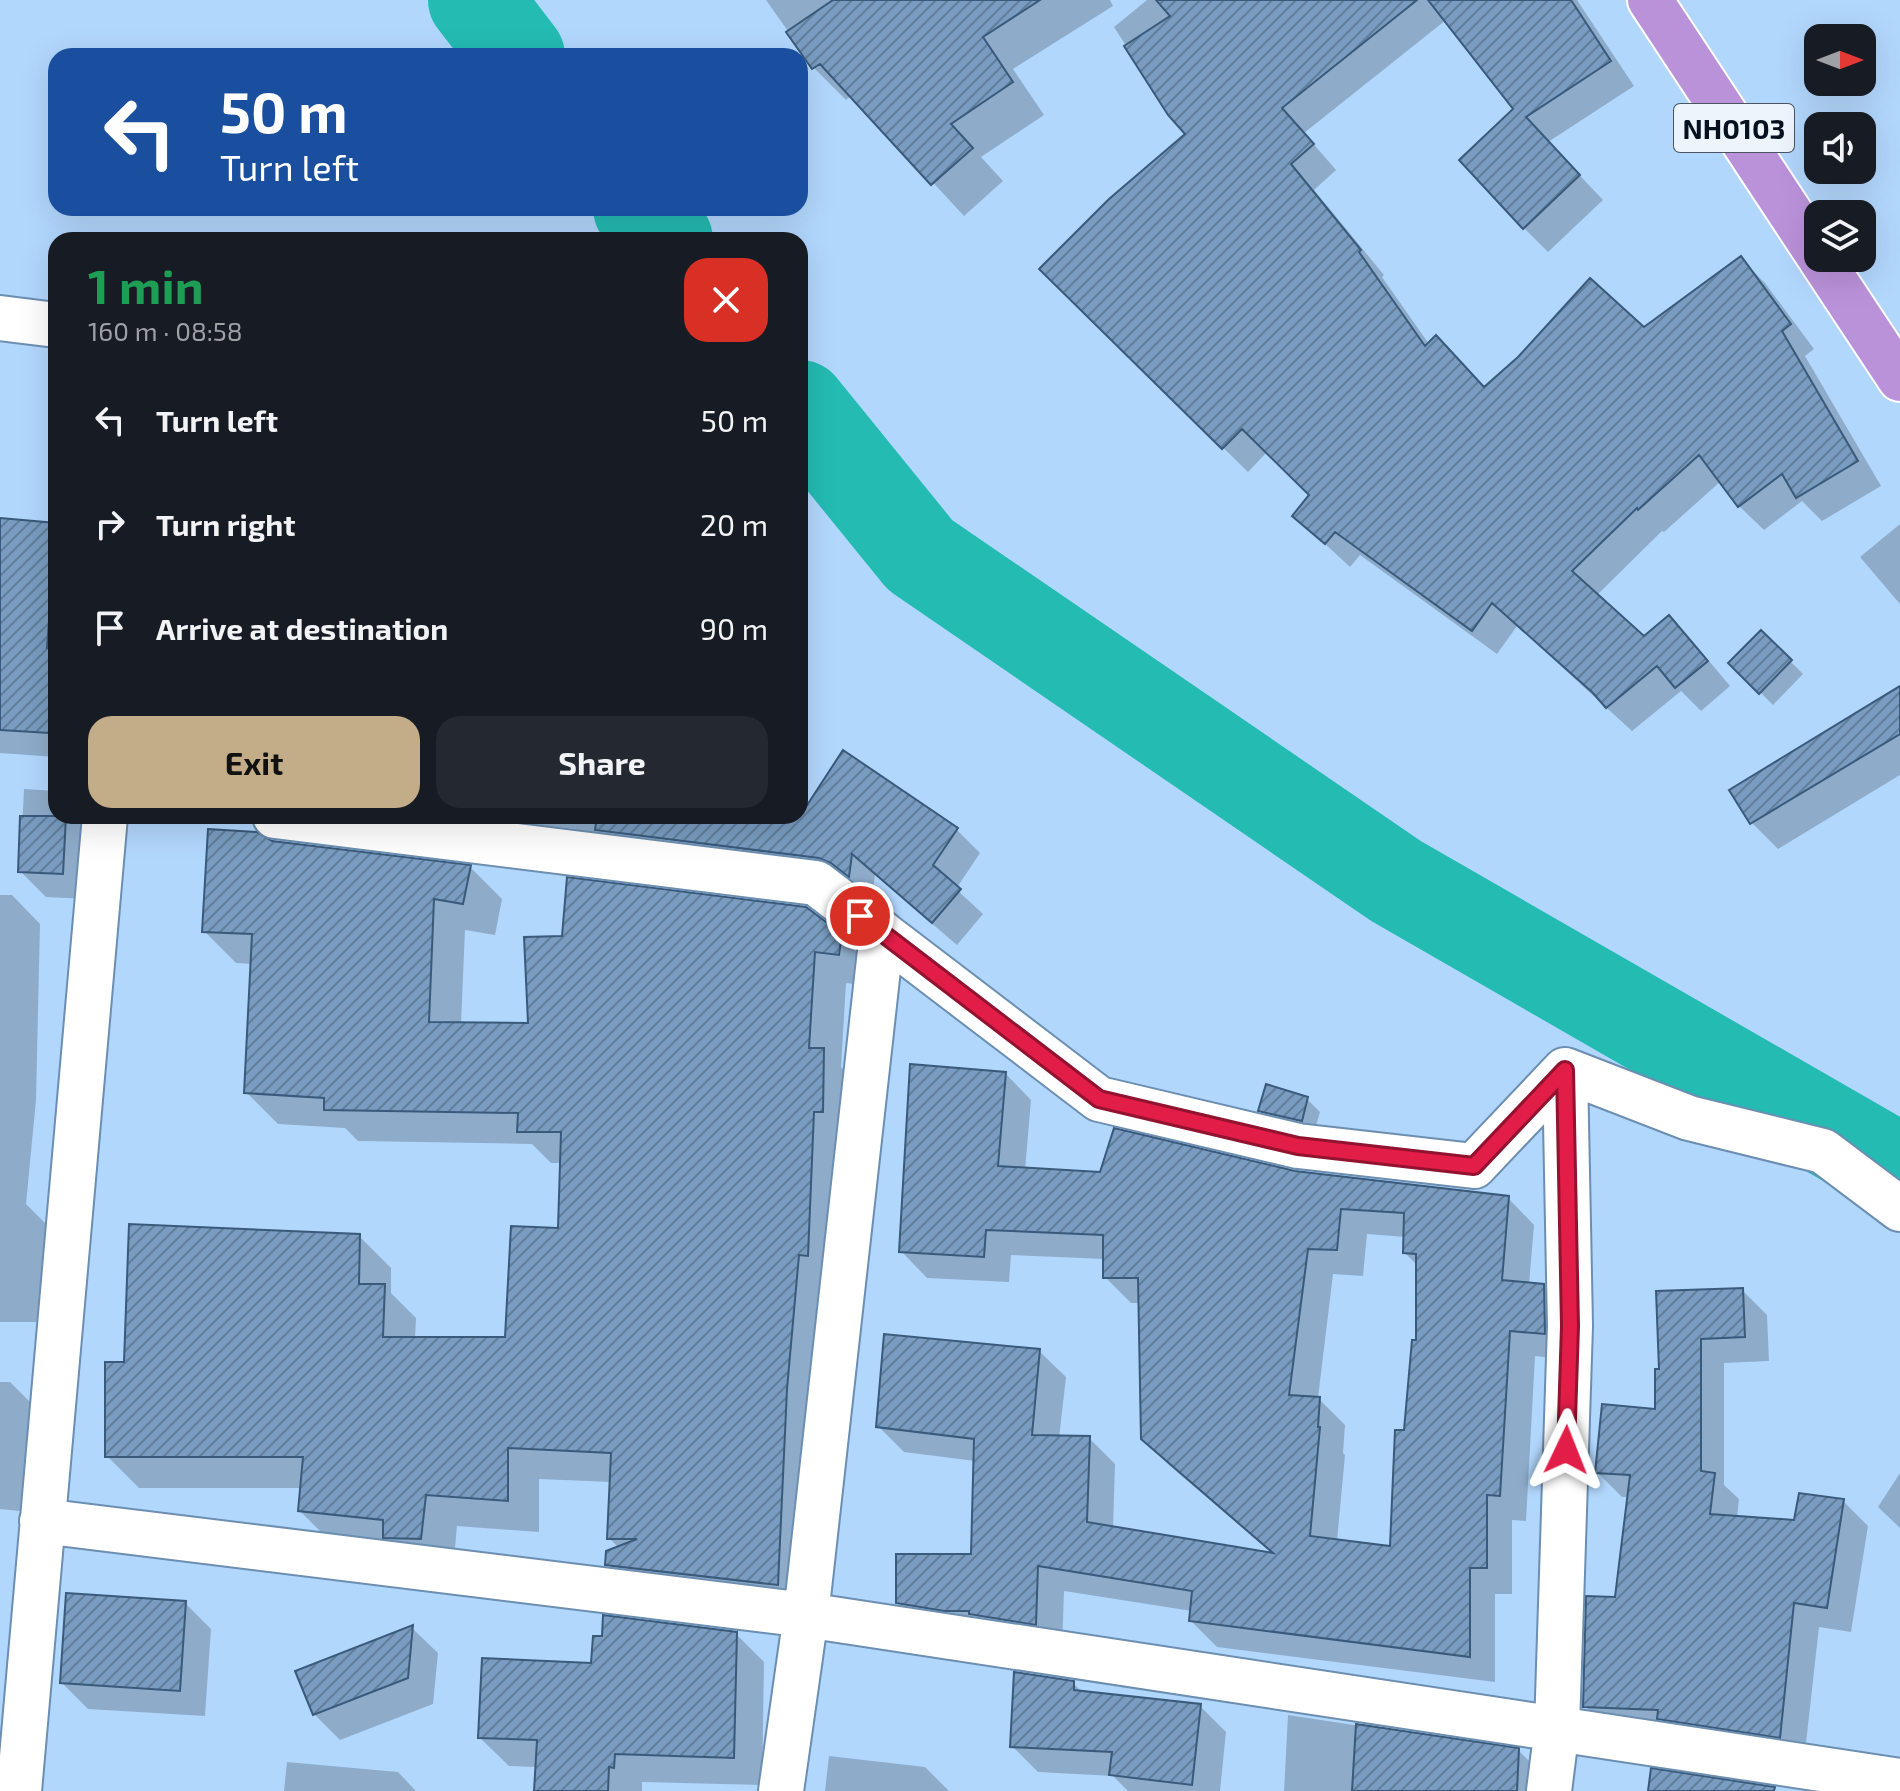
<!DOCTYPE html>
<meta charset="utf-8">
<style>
:root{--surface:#171b24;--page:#242831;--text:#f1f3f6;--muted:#9ea1a6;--accent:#c3ac88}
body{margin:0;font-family:"Exo 2",sans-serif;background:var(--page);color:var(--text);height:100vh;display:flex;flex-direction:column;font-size:30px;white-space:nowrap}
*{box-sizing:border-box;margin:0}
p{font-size:26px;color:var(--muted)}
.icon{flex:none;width:44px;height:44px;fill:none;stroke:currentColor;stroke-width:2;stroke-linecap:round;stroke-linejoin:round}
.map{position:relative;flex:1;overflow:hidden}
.sheet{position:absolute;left:48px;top:232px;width:760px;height:592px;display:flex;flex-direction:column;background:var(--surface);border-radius:24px;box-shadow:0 8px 32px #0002}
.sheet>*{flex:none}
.hud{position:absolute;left:48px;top:48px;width:760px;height:168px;border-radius:24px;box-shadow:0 8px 32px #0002;background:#1a4fa0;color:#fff;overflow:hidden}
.needle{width:52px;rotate:90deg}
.fabs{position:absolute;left:1804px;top:24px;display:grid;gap:16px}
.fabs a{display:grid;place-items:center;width:72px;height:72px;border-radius:16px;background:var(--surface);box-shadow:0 8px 32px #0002;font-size:40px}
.pin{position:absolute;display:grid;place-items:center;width:68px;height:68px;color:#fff;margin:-34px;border:4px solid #fff;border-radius:50%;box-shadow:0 2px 8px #0007}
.me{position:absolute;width:88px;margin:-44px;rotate:2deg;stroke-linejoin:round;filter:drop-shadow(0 0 6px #0008)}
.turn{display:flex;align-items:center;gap:28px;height:168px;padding:0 40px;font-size:36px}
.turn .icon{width:104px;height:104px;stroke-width:2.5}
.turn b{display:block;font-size:56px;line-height:68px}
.round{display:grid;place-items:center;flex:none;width:84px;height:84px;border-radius:24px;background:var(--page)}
.head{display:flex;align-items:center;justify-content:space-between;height:136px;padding:0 40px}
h1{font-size:48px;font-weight:700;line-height:60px;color:#1e9e55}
.primary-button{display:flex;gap:16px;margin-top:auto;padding:16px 40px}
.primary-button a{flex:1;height:92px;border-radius:24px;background:var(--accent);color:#111;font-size:32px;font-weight:700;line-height:92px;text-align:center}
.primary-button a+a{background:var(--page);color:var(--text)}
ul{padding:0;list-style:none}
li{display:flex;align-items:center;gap:24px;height:104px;padding:0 40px}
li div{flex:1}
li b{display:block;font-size:30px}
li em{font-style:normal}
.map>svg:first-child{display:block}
.shadow{fill:#0003;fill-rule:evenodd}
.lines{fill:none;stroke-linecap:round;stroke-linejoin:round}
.river{stroke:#24bbb3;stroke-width:94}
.building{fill:url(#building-hatch);stroke:#3a5a7b;stroke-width:2;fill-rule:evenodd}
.street-casing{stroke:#6b8eb1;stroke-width:48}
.highway-casing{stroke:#fff;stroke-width:48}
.street{stroke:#fff;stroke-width:44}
.highway{stroke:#ba92da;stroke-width:44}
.route-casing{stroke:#92132f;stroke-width:20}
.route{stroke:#e11d48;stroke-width:14}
.labels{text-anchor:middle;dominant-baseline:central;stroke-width:6;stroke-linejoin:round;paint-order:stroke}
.shield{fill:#edf4fc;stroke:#4b5561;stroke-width:2}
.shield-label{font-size:28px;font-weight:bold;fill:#05111e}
</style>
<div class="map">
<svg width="1900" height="1791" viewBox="0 0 1900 1791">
<defs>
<pattern id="building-hatch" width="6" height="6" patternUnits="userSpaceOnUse" patternTransform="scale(2)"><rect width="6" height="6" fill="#799cc0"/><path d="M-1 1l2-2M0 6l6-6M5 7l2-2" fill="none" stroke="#617e9b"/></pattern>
</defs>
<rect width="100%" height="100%" fill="#b2d7fd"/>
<path class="shadow" d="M766 0H1110L1113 6 1013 69 1044 115 981 157 1003 181 964 216 852 95 846 100 814 68Z
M1147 0H1577L1634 86 1548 142 1603 200 1548 252 1524 228 1515 109 1446 20 1304 133 1336 170 1314 190 1384 275 1382 277 1429 344 1485 389 1643 330 1741 259 1765 283 1814 349 1805 356 1881 486 1822 521 1802 501 1764 530 1739 506 1721 481 1664 532 1662 531 1596 596 1644 638 1669 617 1693 642 1730 686 1701 711 1681 691 1632 731 1517 626 1497 654 1360 555 1350 567 1295 516 1312 495 1267 452 1248 472 1041 269 1188 134 1170 114 1114 27Z
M0 520 56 525V757L0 753Z
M1900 524V604L1860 557Z
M1761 632 1803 674 1773 705 1731 663Z
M1900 688V775L1778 849 1752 823 1732 790Z
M24 789 56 791V816H92L88 899 46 897 20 871Z
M800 808 957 830 980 853 956 889 983 914 957 945 875 875 872 898 857 886 845 881 598 851 576 829 507 822 504 839 437 816H800Z
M271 843 470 867 502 899 495 935 465 930 461 1024 530 1025 840 936 873 968 870 986 846 983 841 1067 855 1082 809 1616 639 1596 608 1564 619 1548 609 1538 612 1482 539 1479V1532L457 1526 453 1570 332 1543 300 1511 302 1488H139L107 1456 126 1364 359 1236 391 1268V1293L416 1318 415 1339H507L560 1230 562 1163H551L532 1144 358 1141 345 1128 278 1124 246 1092 253 964 236 963 204 931Z
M0 895H12L40 924 36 1100 26 1204 51 1229V1322H0Z
M1005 1073 1031 1100 1025 1170 1101 1174 1295 1173 1508 1198 1534 1225 1529 1285 1543 1286 1569 1312 1570 1360 1535 1356 1526 1521 1512 1520V1594H1495V1682L1217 1647 1191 1621 1192 1611 1064 1591 1062 1650 925 1629 898 1603 973 1556 975 1461 904 1452 878 1426 1039 1351 1066 1377 1059 1438H1089L1115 1464 1113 1529 1274 1555 1169 1465 1143 1438 1140 1303H1131L1105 1277V1259L1011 1255 1009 1282 927 1278 901 1251ZM1367 1234 1405 1237V1253L1418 1266V1342L1392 1548 1337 1541 1345 1455 1343 1453 1345 1425 1318 1398 1333 1274 1363 1276Z
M1307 1099 1320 1112 1314 1133 1273 1123 1261 1110Z
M1742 1290 1767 1315 1769 1361 1724 1363V1485L1739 1499 1737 1518 1796 1522 1843 1501 1868 1526 1851 1632 1819 1627 1804 1761 1610 1731 1585 1706 1617 1599 1629 1497H1622L1597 1472 1657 1412 1661 1371Z
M0 1382H10L39 1411 29 1512 0 1509Z
M1900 1473V1528L1878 1507Z
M185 1603 211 1629 205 1716 88 1709 62 1683Z
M412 1628 438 1653 433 1704 340 1740 314 1714Z
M736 1634 764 1662 762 1785 642 1782V1791H536L537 1767 509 1766 480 1738 593 1665Z
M1073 1683 1083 1693 1200 1706 1226 1732 1220 1791H1128L1113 1776 1038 1772 1012 1746Z
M1288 1715 1518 1750 1546 1778 1545 1791H1284Z
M829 1756 925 1767 949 1791H825Z
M287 1762 398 1772 416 1791H284Z"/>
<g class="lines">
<path class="river" d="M475 0 518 56
M640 208 666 240
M800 407 920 555 1396 881 1900 1171"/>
</g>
<path class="building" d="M833 0H1040L983 37 1013 82 951 124 973 148 931 185 820 64 812 69 786 32Z
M1156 0H1417L1282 108 1314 144 1291 164 1361 250 1359 252 1425 346 1436 335 1484 387 1518 357 1590 278 1644 327 1741 256 1791 324 1782 331 1858 461 1796 498 1782 474 1738 507 1699 455 1638 510 1637 508 1572 571 1644 636 1669 615 1708 661 1675 688 1657 666 1606 708 1593 693 1492 603 1472 631 1335 532 1325 544 1292 516 1309 495 1242 429 1222 449 1039 269 1109 199 1185 134 1168 115 1124 46 1170 16Z
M1428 0H1571L1611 61 1526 117 1580 175 1523 229 1459 160 1513 109Z
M0 518 56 523 47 648H54L49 733 0 730Z
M1761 630 1792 660 1759 694 1728 663Z
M1900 686V734L1750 824 1729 790Z
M843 750 958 828 933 865 961 889 932 923 852 854 849 877 831 863 819 858 595 830 597 816H800Z
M20 816H66L63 874 18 872Z
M208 829 257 832 272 841 471 865 463 904 434 899 429 1022 528 1023 524 937 562 936 567 877 806 907 842 934 839 955 815 952 809 1048H824L823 1112H814L808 1256 799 1255 787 1389 778 1585 605 1565 606 1551 637 1539H607L611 1453 508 1448V1501L426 1495 421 1539 383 1538V1520L298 1511 303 1457H105V1362H124L129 1224 360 1234 359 1284H385L383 1337H505L511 1226 558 1228 561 1132H517L518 1113 324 1110V1098L244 1093 252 934 202 932Z
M910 1064 1006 1072 998 1166 1100 1172 1114 1128 1295 1171 1509 1196 1502 1280 1544 1284 1545 1334 1510 1331 1500 1496 1487 1495V1568H1470V1657L1189 1621 1192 1591 1038 1566 1036 1625 969 1614V1611H944L896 1603V1554H971L974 1439 876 1427 884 1334 1040 1349 1032 1435 1090 1436 1087 1522 1273 1553 1141 1439 1138 1278H1103V1235L986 1230 984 1257 899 1252ZM1341 1209 1404 1213 1403 1253 1416 1254V1340H1412L1404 1430H1395L1390 1546 1310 1536 1320 1427H1318L1320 1397 1289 1395 1308 1249 1337 1250Z
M1266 1084 1308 1097 1302 1121 1258 1111Z
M1743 1288 1745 1337 1701 1339V1471L1715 1473 1710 1514 1794 1520 1799 1493 1844 1499 1827 1608 1794 1603 1780 1738 1657 1719 1658 1710 1583 1707 1586 1596 1615 1597 1630 1475 1595 1473 1602 1404 1655 1409V1369H1659L1656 1291Z
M66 1593 186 1601 180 1691 60 1683Z
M603 1615 737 1632 734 1758 615 1754 614 1768 609 1767 608 1791H534L537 1740 478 1738 482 1658 591 1663 593 1636H602Z
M413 1625 408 1678 313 1715 295 1671Z
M1014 1672 1074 1681V1690L1201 1704 1192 1785 1109 1775 1112 1752 1010 1747Z
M1356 1724 1519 1748 1517 1791H1352Z
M1651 1768 1775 1787 1774 1791H1648Z"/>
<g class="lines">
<g class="street-casing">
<path id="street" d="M0 318 56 325
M275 816 816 883 1099 1099 1298 1146 1474 1166 1565 1070
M1565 1070 1689 1118 1823 1151 1900 1209
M42 1521 806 1615 1900 1781
M19 1791 105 816
M781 1791 806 1615 882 933
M1549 1791 1557 1728 1570 1326 1565 1070"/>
</g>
<g class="highway-casing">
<path id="highway" d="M1650 0 1818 255
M1820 258 1900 379"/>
</g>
<use href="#street" class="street"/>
<use href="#highway" class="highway"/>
</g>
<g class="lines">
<g class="route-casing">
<path id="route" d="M860 916 1099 1099 1298 1146 1474 1166 1565 1070 1570 1326 1566 1450"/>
</g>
<use href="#route" class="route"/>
</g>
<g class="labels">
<rect class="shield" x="1674" y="104" width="120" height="48" rx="6"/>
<g class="shield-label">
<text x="1734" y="128">NH0103</text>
</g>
</g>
</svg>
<div class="fabs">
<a><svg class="needle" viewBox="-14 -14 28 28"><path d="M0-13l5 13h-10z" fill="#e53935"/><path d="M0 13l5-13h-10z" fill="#9ea1a6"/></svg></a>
<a><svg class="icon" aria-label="sound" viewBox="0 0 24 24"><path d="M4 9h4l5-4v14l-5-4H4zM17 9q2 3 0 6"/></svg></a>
<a><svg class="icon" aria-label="layers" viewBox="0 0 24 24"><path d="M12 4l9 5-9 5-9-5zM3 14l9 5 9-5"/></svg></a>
</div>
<div class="pin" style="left:860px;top:916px;background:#d93025"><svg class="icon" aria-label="arrive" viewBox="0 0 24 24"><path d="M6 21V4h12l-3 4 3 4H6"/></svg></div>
<svg class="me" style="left:1566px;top:1450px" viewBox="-20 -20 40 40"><path d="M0-17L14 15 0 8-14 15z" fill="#e11d48" stroke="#fff" stroke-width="4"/></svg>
<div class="hud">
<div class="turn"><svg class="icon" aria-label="left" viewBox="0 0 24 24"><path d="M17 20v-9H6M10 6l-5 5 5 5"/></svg><div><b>50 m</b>Turn left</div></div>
</div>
<section class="sheet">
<div class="head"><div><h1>1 min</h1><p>160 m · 08:58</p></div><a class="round" style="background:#d93025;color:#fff"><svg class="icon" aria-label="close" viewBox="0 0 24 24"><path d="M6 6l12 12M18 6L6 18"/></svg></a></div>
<ul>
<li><svg class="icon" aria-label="left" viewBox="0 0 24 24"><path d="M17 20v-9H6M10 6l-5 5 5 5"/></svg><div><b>Turn left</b></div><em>50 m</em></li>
<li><svg class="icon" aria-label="right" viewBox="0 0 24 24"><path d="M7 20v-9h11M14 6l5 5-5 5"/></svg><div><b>Turn right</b></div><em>20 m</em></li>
<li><svg class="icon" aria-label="arrive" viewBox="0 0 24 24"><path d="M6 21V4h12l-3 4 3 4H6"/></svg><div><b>Arrive at destination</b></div><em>90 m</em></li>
</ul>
<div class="primary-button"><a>Exit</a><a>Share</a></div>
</section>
</div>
